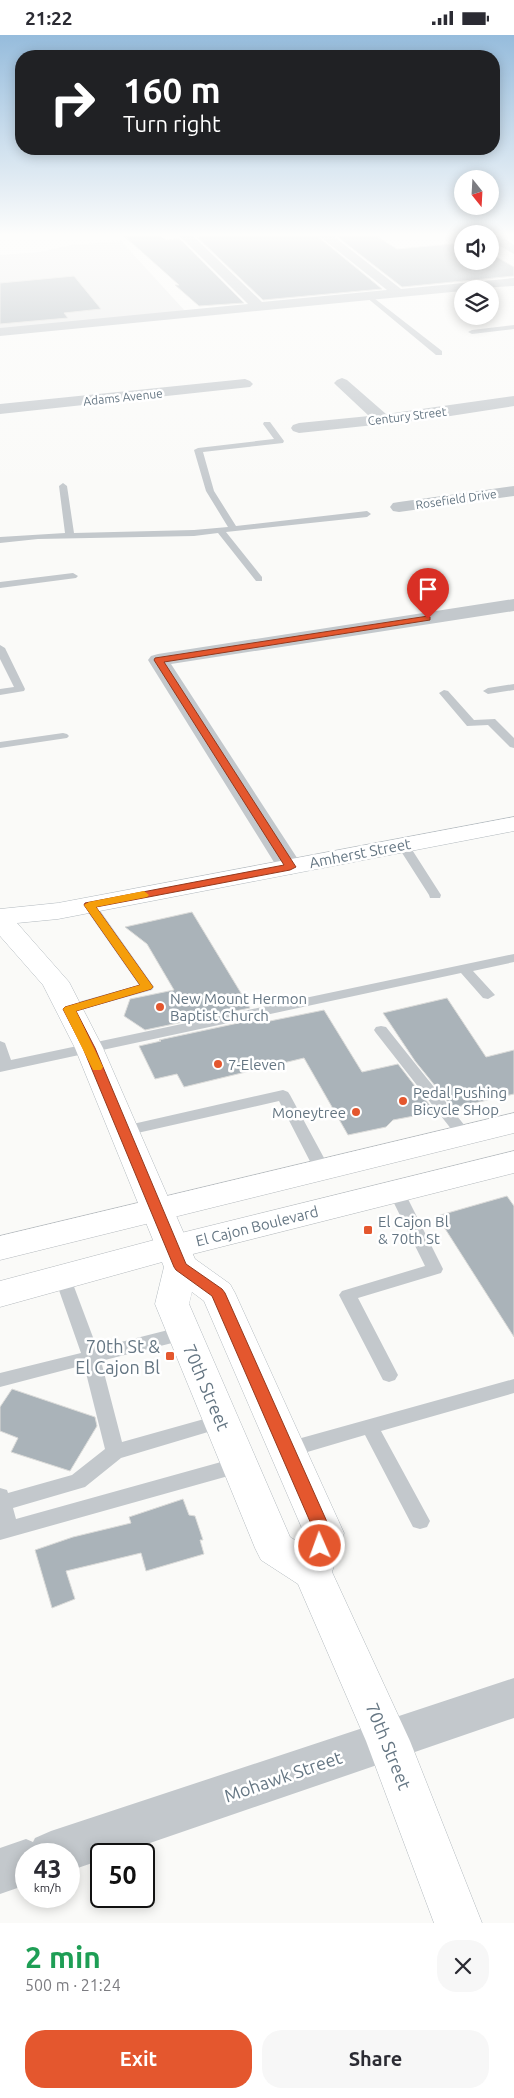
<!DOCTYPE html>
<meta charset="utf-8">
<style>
:root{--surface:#fff;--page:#f7f7f7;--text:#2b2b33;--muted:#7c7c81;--accent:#e4572e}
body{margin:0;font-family:Ubuntu,sans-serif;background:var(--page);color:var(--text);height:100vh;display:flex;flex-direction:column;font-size:19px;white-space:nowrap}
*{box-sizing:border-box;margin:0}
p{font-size:16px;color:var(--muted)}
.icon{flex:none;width:28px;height:28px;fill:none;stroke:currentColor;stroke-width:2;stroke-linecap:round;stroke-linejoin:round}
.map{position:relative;height:1888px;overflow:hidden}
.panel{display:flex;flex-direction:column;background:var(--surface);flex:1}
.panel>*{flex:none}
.guide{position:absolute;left:15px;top:15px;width:485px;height:105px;border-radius:20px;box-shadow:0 2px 12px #0003;background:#202124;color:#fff;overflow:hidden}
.needle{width:32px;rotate:162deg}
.buttons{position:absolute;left:454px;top:135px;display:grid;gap:10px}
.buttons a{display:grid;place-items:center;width:45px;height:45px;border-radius:50%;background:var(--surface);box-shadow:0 2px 12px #0003;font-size:25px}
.speed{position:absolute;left:15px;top:1808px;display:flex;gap:10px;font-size:25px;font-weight:700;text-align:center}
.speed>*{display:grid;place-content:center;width:65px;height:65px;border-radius:50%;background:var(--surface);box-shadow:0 2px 12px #0003;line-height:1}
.speed small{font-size:12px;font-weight:400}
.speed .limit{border:2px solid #111;border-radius:8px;background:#fff;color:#111}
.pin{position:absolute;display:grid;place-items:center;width:42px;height:42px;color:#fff;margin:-51px -21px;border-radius:50% 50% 50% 0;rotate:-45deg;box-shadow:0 0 5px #0007}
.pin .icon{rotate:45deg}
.me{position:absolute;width:55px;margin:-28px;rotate:358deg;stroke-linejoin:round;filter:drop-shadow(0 0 4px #0008)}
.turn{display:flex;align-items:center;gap:18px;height:105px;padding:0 25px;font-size:22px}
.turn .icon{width:65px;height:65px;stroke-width:2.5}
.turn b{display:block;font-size:35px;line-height:42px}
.round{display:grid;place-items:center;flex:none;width:52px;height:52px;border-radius:20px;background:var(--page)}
.head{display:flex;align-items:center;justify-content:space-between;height:85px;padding:0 25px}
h1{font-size:30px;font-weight:600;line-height:38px;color:#1e9e55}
.action{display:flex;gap:10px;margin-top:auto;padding:10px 25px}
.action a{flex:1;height:58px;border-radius:20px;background:var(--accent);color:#fff;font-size:20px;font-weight:600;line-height:58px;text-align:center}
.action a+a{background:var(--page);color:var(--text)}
.status{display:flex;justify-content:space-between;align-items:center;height:35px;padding:0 25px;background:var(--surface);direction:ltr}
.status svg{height:14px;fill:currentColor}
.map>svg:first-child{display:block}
.built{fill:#e8e9e9}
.building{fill:#aab3b9;stroke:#dcdcda}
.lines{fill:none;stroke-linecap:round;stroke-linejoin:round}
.secondary-casing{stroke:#b3babf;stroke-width:1}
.primary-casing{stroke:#b5babe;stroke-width:1}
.lane{fill:#c3c8cc;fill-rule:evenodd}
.street{fill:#c3c8cc;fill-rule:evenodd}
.secondary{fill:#fff;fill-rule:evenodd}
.primary{fill:#fff;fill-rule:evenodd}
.route{fill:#e4572e;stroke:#94391e}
.slow{fill:#f59e0b}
.poi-dot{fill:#e4572e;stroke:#fff;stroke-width:2}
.labels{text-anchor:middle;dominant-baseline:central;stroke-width:5;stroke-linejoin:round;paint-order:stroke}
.far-street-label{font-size:12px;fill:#657683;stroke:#fff}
.street-label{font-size:15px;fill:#657683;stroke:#fff}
.poi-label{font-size:15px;fill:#657683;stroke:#fff;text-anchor:start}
.near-poi-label{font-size:18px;fill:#657683;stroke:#fff;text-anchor:end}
.near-street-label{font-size:18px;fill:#657683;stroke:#fff}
</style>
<div class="status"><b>21:22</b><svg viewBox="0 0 49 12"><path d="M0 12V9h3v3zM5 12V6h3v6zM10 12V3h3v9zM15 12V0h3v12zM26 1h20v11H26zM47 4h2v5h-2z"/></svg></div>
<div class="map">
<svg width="514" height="1888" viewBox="0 0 514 1888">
<rect width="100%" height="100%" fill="#fafaf8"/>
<path class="built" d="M121 206 185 276 0 294V220L40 217 71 210Z"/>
<path class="building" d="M123 200H160L166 205 180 204 244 268 199 271 175 250H179Z
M222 200H316L382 254 263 265 197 202Z
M335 200H375L397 214 462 208V226H490V218L514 232V241L402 252Z
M74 241 101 274 64 278 68 283 0 289V248Z
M192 877 250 973 145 995 124 981 130 964 174 955 147 909 125 892Z
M447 963 486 1022 514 1015V1059L453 1073 415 1026 383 978Z
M324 975 362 1037 398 1029 435 1077 393 1085 386 1092 348 1100 304 1023 184 1052 177 1039 155 1044 139 1011 161 1006 159 1005 257 984 260 988Z
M507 1161 514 1171V1302L437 1181Z
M12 1354 95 1382 97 1391 70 1436 11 1417 18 1403 0 1396V1372Z
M183 1464 189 1480 195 1481 203 1505H200L204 1519 146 1536 141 1518 66 1536 75 1564 52 1573 35 1515 73 1502 131 1488 129 1482Z"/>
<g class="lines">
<g class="secondary-casing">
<path id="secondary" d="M514 782V796L58 884 17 888 69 947 103 1013 195 1224 230 1249 235 1258 344 1498 332 1537 410 1706 482 1888H434L366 1706 298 1549 261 1525 255 1513 155 1269 164 1232 75 1013 43 950 0 901V874L58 868ZM192 1257 204 1266 304 1498 301 1509 290 1502 189 1269Z"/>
</g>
<g class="primary-casing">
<path id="primary" d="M514 1078V1098L0 1225V1201Z
M514 1116V1138L173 1224 0 1272V1246L173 1200Z"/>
</g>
<path class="lane" d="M366 260H370L442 316V320H436L366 262Z
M514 290V294L472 299 468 297 472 295Z
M264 387H270L284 406 283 408 203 417 214 456 236 491 367 476 371 479 367 482 226 497 262 542V546H256L218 498 194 501 38 504 0 508V502L65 498 59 451 63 448 67 451 74 498 194 495 228 492 206 456 194 415 198 413 274 404 263 389Z
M73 538 78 541 76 543 0 553V547Z
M0 610 5 613 25 654 24 656 0 660V654L14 652 0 624Z
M514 649V655L488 659 483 656 488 653Z
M444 655 448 656 474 685 495 684 514 703V713L510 712 488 690 467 691 439 658Z
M63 698 67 699 69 701 67 703 0 713V707Z
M403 806 409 810 441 860 440 863H430L429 860 397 810Z
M89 866 94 867 154 952 152 955 69 978 64 977 62 974 64 971 139 950 83 870Z
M514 919V927L473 936 495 960 488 964 483 963 461 938 0 1037V1006L5 1008 11 1025Z
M381 991 386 992 469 1096 472 1100 469 1104 464 1105 459 1104 376 998 374 995 376 992Z
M283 1055 288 1057 290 1060 330 1134 328 1138 322 1139 316 1138 279 1066 124 1101 119 1100 116 1096 119 1092 124 1091Z
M396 1150 402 1152 443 1234 441 1238 358 1263 398 1340 395 1345 389 1347 383 1345 339 1260 342 1256 425 1231 388 1156 390 1152Z
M62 1235 68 1237 70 1241 97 1313 184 1291 190 1293 193 1298 190 1303 184 1305 101 1326 122 1407 222 1379 228 1381 231 1386 228 1391 121 1423 85 1452 13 1473 16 1484 239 1422 246 1425 248 1430 246 1435 239 1438 0 1505V1453L7 1455 8 1458 72 1440 105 1414 84 1330 0 1352V1338L81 1318 54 1241 56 1237Z
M514 1344V1358L381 1396 430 1486 427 1492 420 1494 413 1492 365 1400 287 1423 280 1420 278 1415 280 1410 287 1407Z"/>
<path class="street" d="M179 200H192L262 267 387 255 318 200H332L401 254 514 243V251L462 254V256L0 301V293L248 269Z
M490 200H499L514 210V219L490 205Z
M342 343 347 345 386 379 514 361V371L431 384 299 398 293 396 291 393 293 390 299 388 369 381 337 351 334 348 337 345Z
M245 344 250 346 253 349 250 352 0 379V369Z
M514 451V461L399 477 393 476 390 472 393 468 399 467Z
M514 564V576L171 629 303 832 299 837 290 840 281 837 277 832 148 625 151 621 158 619Z
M514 1643V1683L118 1819H101V1825L69 1836V1819H26V1850L0 1859V1813L26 1804 33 1807 35 1803 51 1796Z"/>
<use href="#secondary" class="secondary"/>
<use href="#primary" class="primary"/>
</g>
<linearGradient id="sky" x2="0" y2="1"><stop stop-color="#96bcdc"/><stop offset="0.43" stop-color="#fdfdfc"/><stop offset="1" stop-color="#fdfdfc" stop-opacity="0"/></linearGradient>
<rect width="514" height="464" fill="url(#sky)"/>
<path class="route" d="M428 581 430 582V585L164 627 296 832 290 835 96 872 153 952 151 954 76 976 95 1013 186 1229 222 1254 225 1258 332 1498 325 1516 320 1518 314 1516 312 1511 315 1498 212 1261 176 1235 174 1232 83 1013 63 974 65 972 140 950 84 870 85 868 284 830 154 625 155 623Z"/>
<path class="slow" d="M144 856 149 860 147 862 96 872 153 952 151 954 76 976 103 1032 101 1035H93L63 974 65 972 140 950 84 870 89 867Z"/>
<g class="poi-dot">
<circle cx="160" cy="972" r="5"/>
<circle cx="218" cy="1029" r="5"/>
<circle cx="403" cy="1066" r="5"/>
<circle cx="356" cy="1077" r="5"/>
<rect x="363" y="1190" width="10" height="10" rx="2.5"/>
<rect x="165" y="1316" width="10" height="10" rx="2.5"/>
</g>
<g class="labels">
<g class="far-street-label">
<text transform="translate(123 362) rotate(-6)">Adams Avenue</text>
<text transform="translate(407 381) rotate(-7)">Century Street</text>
<text transform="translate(456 464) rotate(-8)">Rosefield Drive</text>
</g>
<g class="street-label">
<text transform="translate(360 818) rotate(-11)">Amherst Street</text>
<text transform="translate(257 1191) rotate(-14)">El Cajon Boulevard</text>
</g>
<g class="poi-label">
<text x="170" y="963">New Mount Hermon<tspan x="170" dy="17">Baptist Church</tspan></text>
<text x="228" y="1029">7-Eleven</text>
<text x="413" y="1057">Pedal Pushing<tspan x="413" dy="17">Bicycle SHop</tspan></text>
<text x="346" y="1077" text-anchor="end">Moneytree</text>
<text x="378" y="1186">El Cajon Bl<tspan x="378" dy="17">&amp; 70th St</tspan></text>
</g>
<g class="near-poi-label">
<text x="160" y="1311">70th St &amp;<tspan x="160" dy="21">El Cajon Bl</tspan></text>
</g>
<g class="near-street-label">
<text transform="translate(207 1352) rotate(67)">70th Street</text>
<text transform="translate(389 1711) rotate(68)">70th Street</text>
<text transform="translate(283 1741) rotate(-19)">Mohawk Street</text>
</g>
</g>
</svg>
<div class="buttons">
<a><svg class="needle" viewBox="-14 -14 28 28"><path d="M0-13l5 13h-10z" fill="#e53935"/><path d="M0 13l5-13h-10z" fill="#7c7c81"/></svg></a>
<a><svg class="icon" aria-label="sound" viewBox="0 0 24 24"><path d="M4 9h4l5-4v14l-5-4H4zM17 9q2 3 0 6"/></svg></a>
<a><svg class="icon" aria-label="layers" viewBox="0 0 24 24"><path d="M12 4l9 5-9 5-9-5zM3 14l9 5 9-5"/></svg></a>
</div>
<div class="speed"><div>43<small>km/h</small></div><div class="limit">50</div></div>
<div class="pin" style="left:428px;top:584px;background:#d93025"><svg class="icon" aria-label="arrive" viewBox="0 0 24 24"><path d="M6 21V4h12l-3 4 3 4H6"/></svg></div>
<svg class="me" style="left:320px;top:1511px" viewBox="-20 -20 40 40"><circle r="17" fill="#e4572e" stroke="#fff" stroke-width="3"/><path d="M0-11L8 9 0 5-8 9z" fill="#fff"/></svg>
<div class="guide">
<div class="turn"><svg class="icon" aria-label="right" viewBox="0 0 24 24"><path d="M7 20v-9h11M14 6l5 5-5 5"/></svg><div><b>160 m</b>Turn right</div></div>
</div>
</div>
<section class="panel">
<div class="head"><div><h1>2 min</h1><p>500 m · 21:24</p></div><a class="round"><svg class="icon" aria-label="close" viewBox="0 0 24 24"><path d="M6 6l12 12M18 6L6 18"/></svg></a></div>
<div class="action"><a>Exit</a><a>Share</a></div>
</section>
